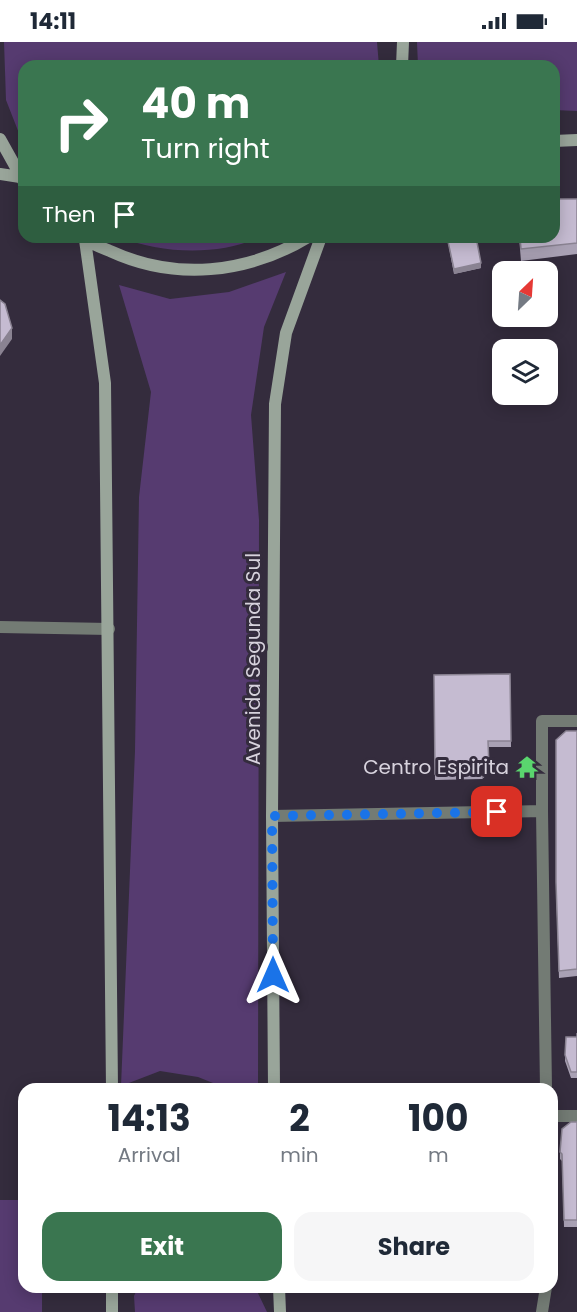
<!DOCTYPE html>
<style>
:root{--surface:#fff;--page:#f6f6f7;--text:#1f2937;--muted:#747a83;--accent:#3a7650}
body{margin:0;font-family:Poppins,sans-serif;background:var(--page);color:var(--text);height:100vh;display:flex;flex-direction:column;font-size:22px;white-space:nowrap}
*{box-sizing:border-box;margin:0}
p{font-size:20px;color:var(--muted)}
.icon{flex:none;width:33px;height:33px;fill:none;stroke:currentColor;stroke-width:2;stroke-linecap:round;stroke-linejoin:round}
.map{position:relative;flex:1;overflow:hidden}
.panel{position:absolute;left:18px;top:1041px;width:540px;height:210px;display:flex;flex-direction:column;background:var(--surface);border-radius:18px;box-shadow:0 3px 15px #0003}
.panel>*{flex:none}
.top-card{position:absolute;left:18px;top:18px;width:542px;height:183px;border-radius:18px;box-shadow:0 3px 15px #0003;background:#3a7650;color:#fff;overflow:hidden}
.needle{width:39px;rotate:25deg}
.buttons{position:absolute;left:492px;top:219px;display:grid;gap:12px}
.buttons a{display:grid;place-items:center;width:66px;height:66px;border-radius:12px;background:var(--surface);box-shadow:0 3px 15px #0003;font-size:30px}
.pin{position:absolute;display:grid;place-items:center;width:51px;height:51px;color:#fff;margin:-26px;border-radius:12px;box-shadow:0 3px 9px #0006}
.me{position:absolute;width:66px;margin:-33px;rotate:0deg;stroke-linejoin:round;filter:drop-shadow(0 0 4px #0008)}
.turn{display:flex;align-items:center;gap:21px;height:126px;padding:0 24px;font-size:27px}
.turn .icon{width:78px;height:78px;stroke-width:2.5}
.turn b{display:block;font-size:42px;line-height:51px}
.then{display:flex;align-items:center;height:57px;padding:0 24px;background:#0003;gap:12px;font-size:22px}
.eta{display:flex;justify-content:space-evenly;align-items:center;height:102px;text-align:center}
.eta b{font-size:36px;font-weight:700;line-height:42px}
.cta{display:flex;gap:12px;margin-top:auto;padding:12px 24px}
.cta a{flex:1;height:69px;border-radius:18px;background:var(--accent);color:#fff;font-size:24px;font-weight:700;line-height:69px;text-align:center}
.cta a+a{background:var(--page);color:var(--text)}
.status{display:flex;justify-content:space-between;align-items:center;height:42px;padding:0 30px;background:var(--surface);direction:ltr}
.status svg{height:16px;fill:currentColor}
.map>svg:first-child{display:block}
.green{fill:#563b70}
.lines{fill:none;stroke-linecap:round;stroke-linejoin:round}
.street{stroke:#737b74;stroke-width:12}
.secondary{stroke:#99a59a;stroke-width:12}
.wall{fill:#a9a1b4}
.shaded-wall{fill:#8a8392}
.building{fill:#c5bbd1;stroke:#8a8392;stroke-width:1.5}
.route{stroke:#1a73e8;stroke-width:10;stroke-dasharray:0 18}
.labels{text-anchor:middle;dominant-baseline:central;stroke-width:6;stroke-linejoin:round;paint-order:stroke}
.street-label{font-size:20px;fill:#d7d2dd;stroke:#342c3d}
.poi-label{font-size:20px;fill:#d7d2dd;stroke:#342c3d;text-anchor:end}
</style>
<div class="status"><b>14:11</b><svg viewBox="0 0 49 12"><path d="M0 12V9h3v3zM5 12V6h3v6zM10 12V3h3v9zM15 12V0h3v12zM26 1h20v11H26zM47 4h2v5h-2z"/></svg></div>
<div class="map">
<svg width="577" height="1270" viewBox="0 0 577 1270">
<rect width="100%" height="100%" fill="#342c3d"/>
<path class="green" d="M4 0H377L379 24H24V104L6 58Z
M417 0H577V69L554 68V24H418Z
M119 195H260C219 214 162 212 119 195Z
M286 230 264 285 251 373 259 478 258 1047H228L198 1035 160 1029 121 1044 135 709 139 455 151 350 119 243 170 257 229 250Z
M0 1158H24V1245H42V1270H0Z
M138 1245H255L267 1270H135L134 1254Z"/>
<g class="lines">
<path class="street" d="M0 585 109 587
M542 769V679H577
M272 774 542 769 546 1047
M552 1074H577
M542 1270 546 1245"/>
<path class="secondary" d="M402 24 403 0
M0 97 24 140
M554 99 577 98
M0 132 20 135
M81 195C89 201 100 205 110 209 175 239 247 232 308 195
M85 198 105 341 112 1047
M274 1047 272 774 275 362 286 291 321 195
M112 1245V1270
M279 1245 280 1270"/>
</g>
<path class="wall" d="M577 157V212L521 219 519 195H554Z
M447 195H476L481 226 454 232Z
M510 632 511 705H488L489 731 482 737 435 738 434 633Z
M577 689V934L559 936 556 847Z
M577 991V1036H571L565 1019 566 995H577Z
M577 1080V1185H564L562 1119 560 1117V1110Z"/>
<path class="shaded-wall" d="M481 221V226L454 232V227Z
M12 286V297L0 314V303Z
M489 725V731L482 737V731Z"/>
<path class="building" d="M554 157H577V201L521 207 520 195H554Z
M447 195H476L481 221 454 227Z
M0 258 5 262 12 286 0 303Z
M510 632 511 699H488L489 725 482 731 435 732 434 633Z
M566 689H577V927L559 929 556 840V698Z
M577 991V1030H571L565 1013 566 995H577Z
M571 1080H577V1178H564L562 1112 560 1110 562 1087Z"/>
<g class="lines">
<path class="route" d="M273 933 272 774 497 770"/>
</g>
<defs>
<g id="temple-bare" transform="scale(1.8)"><path d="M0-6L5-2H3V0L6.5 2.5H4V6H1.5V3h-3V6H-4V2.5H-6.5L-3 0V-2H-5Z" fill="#5ad56e" stroke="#342c3d" stroke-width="2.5" paint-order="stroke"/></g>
</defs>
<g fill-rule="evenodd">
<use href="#temple-bare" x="527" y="725"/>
</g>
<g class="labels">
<g class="street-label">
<text transform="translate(253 617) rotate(-90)">Avenida Segunda Sul</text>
</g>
<g class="poi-label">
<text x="509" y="725">Centro Espirita</text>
</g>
</g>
</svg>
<div class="buttons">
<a><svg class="needle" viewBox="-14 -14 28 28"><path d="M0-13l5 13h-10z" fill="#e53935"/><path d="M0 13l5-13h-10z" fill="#747a83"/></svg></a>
<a><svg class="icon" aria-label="layers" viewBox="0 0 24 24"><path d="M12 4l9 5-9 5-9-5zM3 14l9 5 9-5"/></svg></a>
</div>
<div class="pin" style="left:497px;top:770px;background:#d93025"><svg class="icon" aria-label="arrive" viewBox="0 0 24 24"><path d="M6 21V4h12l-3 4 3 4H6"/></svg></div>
<svg class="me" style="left:273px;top:933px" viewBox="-20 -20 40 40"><path d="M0-17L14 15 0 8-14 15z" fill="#1a73e8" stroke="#fff" stroke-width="4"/></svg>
<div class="top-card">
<div class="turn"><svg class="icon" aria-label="right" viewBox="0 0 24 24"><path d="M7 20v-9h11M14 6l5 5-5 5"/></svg><div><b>40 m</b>Turn right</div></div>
<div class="then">Then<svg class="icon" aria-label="arrive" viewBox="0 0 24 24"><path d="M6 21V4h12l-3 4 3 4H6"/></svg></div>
</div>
<section class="panel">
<div class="eta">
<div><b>14:13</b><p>Arrival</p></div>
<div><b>2</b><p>min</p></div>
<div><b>100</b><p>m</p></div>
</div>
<div class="cta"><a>Exit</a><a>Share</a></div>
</section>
</div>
